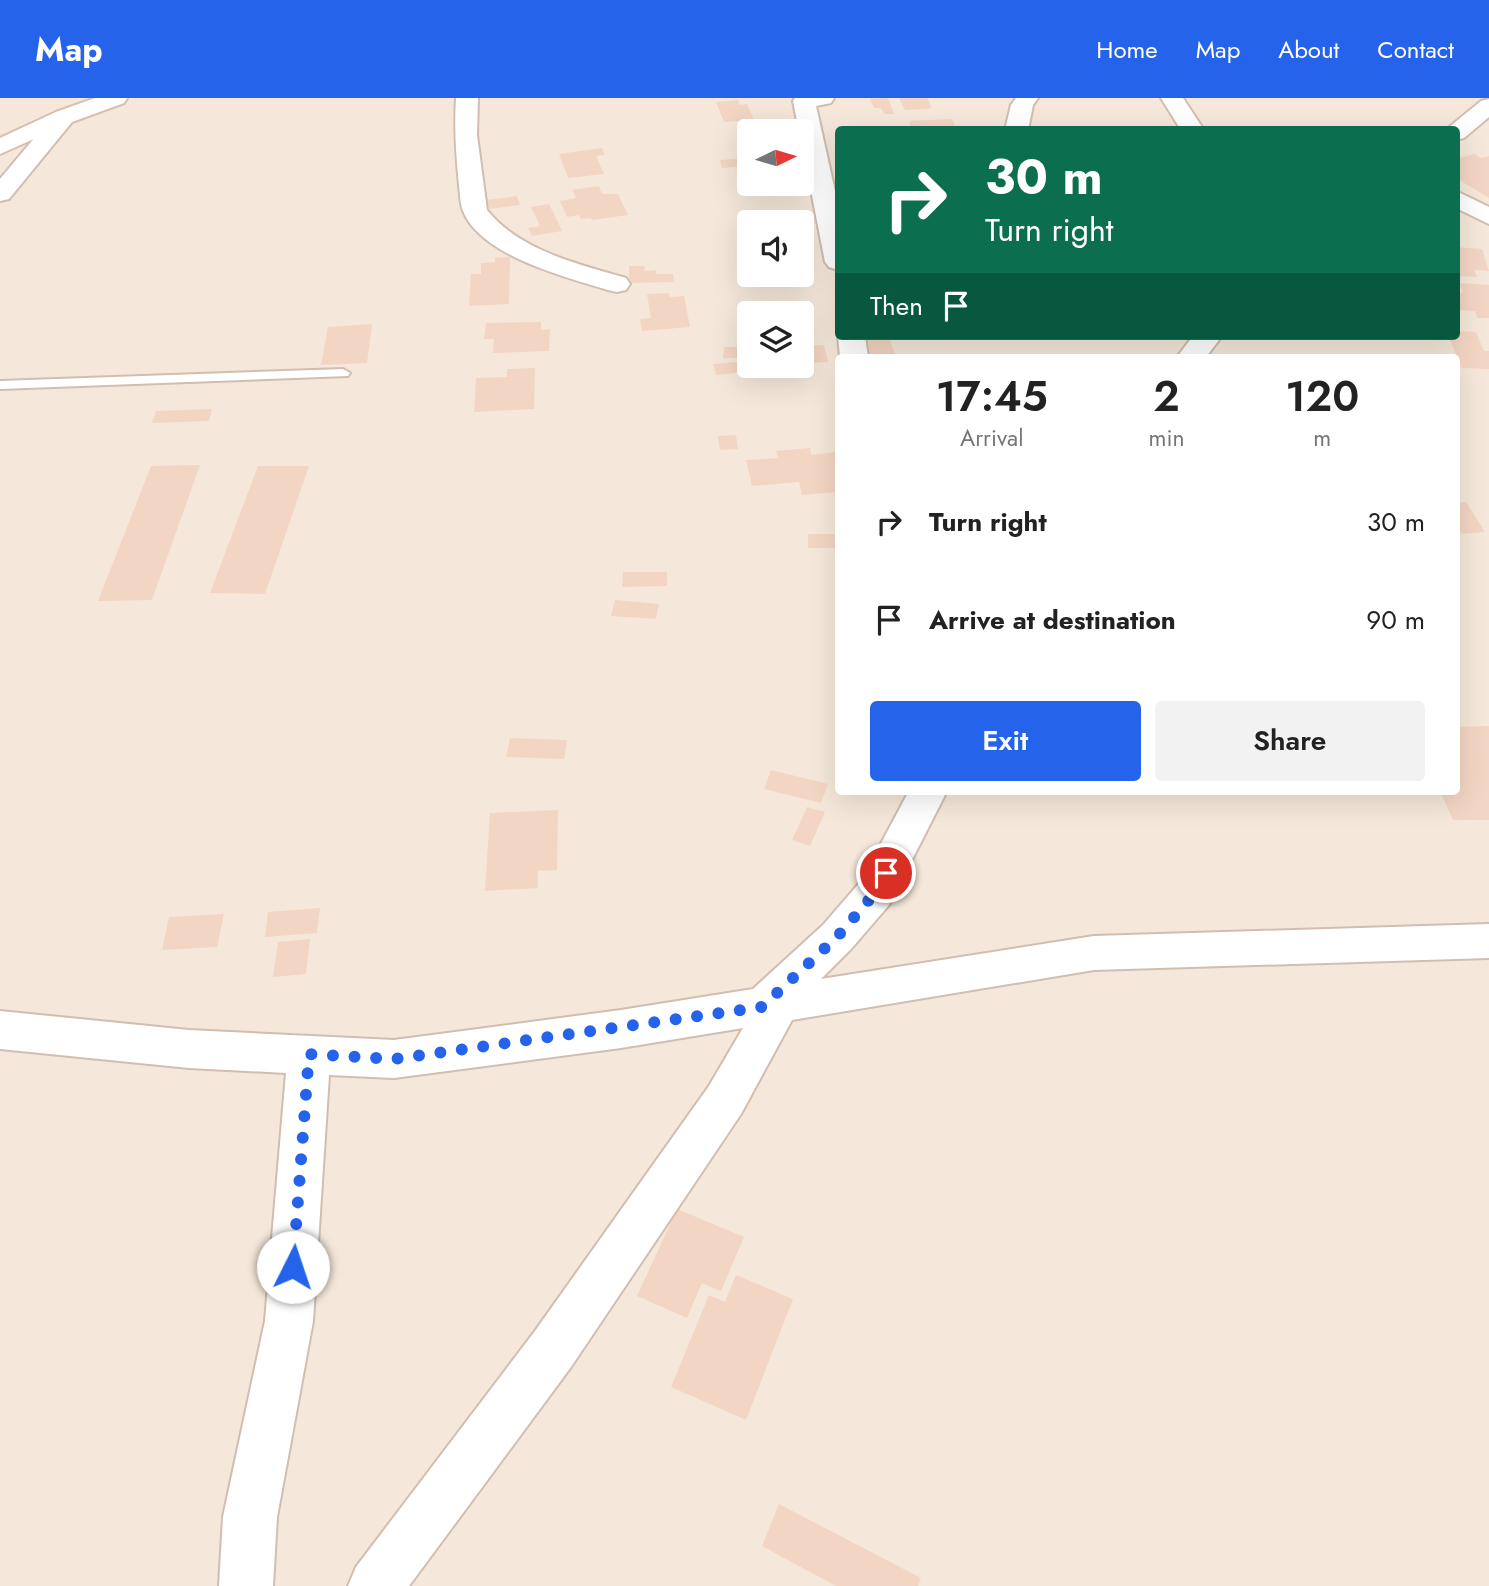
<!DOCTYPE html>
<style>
:root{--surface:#fff;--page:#f2f2f2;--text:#222;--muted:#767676;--accent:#2563eb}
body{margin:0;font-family:Jost,sans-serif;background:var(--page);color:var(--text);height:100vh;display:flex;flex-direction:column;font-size:26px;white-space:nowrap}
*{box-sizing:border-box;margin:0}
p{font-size:23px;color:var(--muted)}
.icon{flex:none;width:38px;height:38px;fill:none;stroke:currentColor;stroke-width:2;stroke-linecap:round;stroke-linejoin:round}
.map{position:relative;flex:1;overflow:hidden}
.sheet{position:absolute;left:835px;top:256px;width:625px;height:441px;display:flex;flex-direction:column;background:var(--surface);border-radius:7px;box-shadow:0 7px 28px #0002}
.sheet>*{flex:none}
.banner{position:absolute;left:835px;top:28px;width:625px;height:214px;border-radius:7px;box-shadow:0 7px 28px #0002;background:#0b6e4f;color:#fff;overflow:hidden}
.needle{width:46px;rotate:85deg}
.tools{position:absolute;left:737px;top:21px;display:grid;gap:14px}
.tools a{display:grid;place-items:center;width:77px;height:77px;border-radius:7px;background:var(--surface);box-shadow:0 7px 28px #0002;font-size:35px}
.pin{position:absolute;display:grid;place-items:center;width:60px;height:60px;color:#fff;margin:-30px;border:4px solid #fff;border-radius:50%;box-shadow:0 2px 7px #0007}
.me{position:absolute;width:77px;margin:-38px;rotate:4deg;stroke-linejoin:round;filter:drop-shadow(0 0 5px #0008)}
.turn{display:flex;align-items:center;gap:24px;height:147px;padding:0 35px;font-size:32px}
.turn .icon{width:91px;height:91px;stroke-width:2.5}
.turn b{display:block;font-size:49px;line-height:60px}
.then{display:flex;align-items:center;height:66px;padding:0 35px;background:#0003;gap:14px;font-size:26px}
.eta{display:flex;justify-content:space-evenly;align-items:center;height:119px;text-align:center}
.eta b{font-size:42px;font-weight:600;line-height:49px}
.primary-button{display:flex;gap:14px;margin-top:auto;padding:14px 35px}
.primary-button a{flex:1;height:80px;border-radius:7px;background:var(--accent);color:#fff;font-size:28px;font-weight:600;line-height:80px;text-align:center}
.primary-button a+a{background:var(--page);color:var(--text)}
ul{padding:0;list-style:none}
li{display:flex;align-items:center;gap:21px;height:98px;padding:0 35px}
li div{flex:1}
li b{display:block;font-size:26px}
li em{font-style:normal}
header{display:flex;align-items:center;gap:42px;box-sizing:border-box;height:98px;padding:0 35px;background:var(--accent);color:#fff}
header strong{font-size:33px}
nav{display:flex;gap:38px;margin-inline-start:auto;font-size:24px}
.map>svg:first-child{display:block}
.residential{fill:#f5e8da;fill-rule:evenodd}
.building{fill:#f3d5c3}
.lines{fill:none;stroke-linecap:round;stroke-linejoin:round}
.lane-casing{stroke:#d1beb0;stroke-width:4}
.street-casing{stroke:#d1beb0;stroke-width:4}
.secondary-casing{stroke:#d6c0b0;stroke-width:4}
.lane{fill:#fff;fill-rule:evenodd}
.street{fill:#fff;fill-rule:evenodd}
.secondary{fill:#fff;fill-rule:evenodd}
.route{stroke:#2563eb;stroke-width:12;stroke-dasharray:0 21.6}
</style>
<header>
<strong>Map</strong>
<nav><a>Home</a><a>Map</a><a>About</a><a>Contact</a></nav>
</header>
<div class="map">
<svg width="1489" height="1488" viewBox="0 0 1489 1488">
<rect width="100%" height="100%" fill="#fdf6ec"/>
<path class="residential" d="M0 0H1489V1488H0ZM838 32H1456V238H838ZM749 33H802V86H749ZM749 124H802V177H749ZM749 215H802V268H749ZM838 259H1456V693H838Z"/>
<path class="building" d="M883 0H888L894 16H884L881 10H874L870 1Z
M899 0H927L932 10 905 12Z
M738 2 740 7 747 6 754 22 724 24 716 4Z
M952 21 955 29 912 31 909 23Z
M602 50 605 57 596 58 604 76 568 80 559 56Z
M1474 56 1481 60 1489 58V100L1456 80V61Z
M749 60V68L722 70 720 62Z
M599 88 602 96H618L628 117 592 122 590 120 581 121 579 117 567 119 560 103 576 100 572 92Z
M517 98 520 107 490 111 487 102Z
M549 106 562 133 532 138 528 130 540 128 531 109Z
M1456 149 1482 151 1489 173 1474 172 1477 179 1456 178Z
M510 159 509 206 469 208 471 176H481V165L495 164V160Z
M629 168H645L644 173 656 172V176H673L674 184 629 185Z
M1459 185 1489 187V220H1477L1475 213 1459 212 1456 194 1463 195Z
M669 195 670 199 684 198 690 229 642 233 640 221 651 220 647 196Z
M541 224V232L550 231 549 253 493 255 494 241H484L486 225Z
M372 226 367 265 321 267 328 229Z
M1456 233 1476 234 1484 253H1489V271L1462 270 1448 238H1456Z
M889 240 896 259H865L859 242Z
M824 247 828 264 811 265 807 248Z
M724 249H749V260H723Z
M749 263 753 273 716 277 713 266Z
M535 270 534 311 474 314 476 280 507 279V271Z
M212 311 209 323 152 325 156 313Z
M736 337 738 351 720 352 718 338Z
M810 350 811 357 837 354 838 394 802 397 799 384 752 388 746 362 778 360 776 353Z
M200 367 152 502 98 503 151 368Z
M258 368H309L265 496 210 495Z
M1466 404 1485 434 1462 436 1456 426V405Z
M808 436H838V450H808Z
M623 474H667V488L622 489Z
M615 502 659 506 656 521 611 518Z
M1489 628V722H1453L1440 693H1456V629Z
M510 640 567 642 564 661 506 659Z
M771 672 828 686 821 705 764 691Z
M807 709 825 714 810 748 792 742Z
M558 712 557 772 538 773V790L485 793 490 715Z
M320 810 317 835 265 839 268 814Z
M224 816 217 849 162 852 169 819Z
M310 841 306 876 273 879 278 844Z
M677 1111 744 1139 721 1193 702 1185 687 1220 637 1198Z
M736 1177 793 1201 746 1322 671 1289 709 1197 725 1204Z
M779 1406 921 1480 918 1488H836L762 1448Z"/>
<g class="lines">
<g class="lane-casing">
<path id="lane" d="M343 271 350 275 348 278 0 291V283Z"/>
</g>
<g class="street-casing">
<path id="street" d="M456 0H478L477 37 487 112C520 153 578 166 626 180L630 186 626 192 617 194 608 192C566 179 481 158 463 113 460 106 460 95 459 87 456 57 454 30 456 0Z
M795 0H834L831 5 816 8 838 107V172L829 169 825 164 802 46V33H799L793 3Z
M1016 0H1038L1033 7 1028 32H1005L1011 7Z
M1161 0H1183L1204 32H1181Z
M1489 1V19L1464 40 1456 42V32L1448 30 1481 3Z
M64 12 72 14 75 19 72 24 9 101 0 103V81L56 14Z
M1456 93 1489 109V126L1456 110Z
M838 237 865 238 868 259H840Z
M1193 238H1222L1206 259H1177Z
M909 693H947L889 807 851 851 821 881 1094 838 1489 826V860L1094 872 792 922 741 1016 571 1269 409 1488H348L356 1469 535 1233 709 988 743 930 621 950 394 980 329 977 313 1223 277 1419 273 1488H219L223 1419 265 1223 286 975 189 970 0 951V913L189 932 394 942 621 912 753 891 823 827 861 783Z"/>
</g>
<g class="secondary-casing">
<path id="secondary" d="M95 0H127L124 5 72 24 0 56V40L56 14Z"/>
</g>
<use href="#lane" class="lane"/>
<use href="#street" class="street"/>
<use href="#secondary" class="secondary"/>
</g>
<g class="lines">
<path class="route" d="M293 1169 309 956 394 961 762 909 837 839 875 795 886 775"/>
</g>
</svg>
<div class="tools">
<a><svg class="needle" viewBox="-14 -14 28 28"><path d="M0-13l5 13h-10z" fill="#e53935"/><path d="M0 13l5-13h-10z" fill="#767676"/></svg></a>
<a><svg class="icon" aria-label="sound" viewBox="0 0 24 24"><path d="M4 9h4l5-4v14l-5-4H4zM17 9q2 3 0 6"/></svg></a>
<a><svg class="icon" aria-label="layers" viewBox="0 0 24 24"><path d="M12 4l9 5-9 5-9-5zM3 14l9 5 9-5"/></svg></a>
</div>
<div class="pin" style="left:886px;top:775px;background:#d93025"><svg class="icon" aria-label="arrive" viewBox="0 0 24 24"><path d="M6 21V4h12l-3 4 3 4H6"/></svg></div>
<svg class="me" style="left:293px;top:1169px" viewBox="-20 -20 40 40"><circle r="19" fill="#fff"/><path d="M0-13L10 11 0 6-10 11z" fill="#2563eb"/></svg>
<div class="banner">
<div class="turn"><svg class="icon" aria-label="right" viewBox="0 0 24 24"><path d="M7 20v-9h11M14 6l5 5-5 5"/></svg><div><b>30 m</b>Turn right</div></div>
<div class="then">Then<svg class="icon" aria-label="arrive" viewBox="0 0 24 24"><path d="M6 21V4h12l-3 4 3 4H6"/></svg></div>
</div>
<section class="sheet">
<div class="eta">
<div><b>17:45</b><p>Arrival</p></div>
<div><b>2</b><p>min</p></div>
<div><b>120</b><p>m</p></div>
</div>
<ul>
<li><svg class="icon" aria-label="right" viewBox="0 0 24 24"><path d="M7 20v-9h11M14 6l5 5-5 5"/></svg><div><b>Turn right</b></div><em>30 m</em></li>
<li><svg class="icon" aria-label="arrive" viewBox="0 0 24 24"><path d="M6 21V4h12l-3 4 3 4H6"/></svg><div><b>Arrive at destination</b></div><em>90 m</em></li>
</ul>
<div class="primary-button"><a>Exit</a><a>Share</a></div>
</section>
</div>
